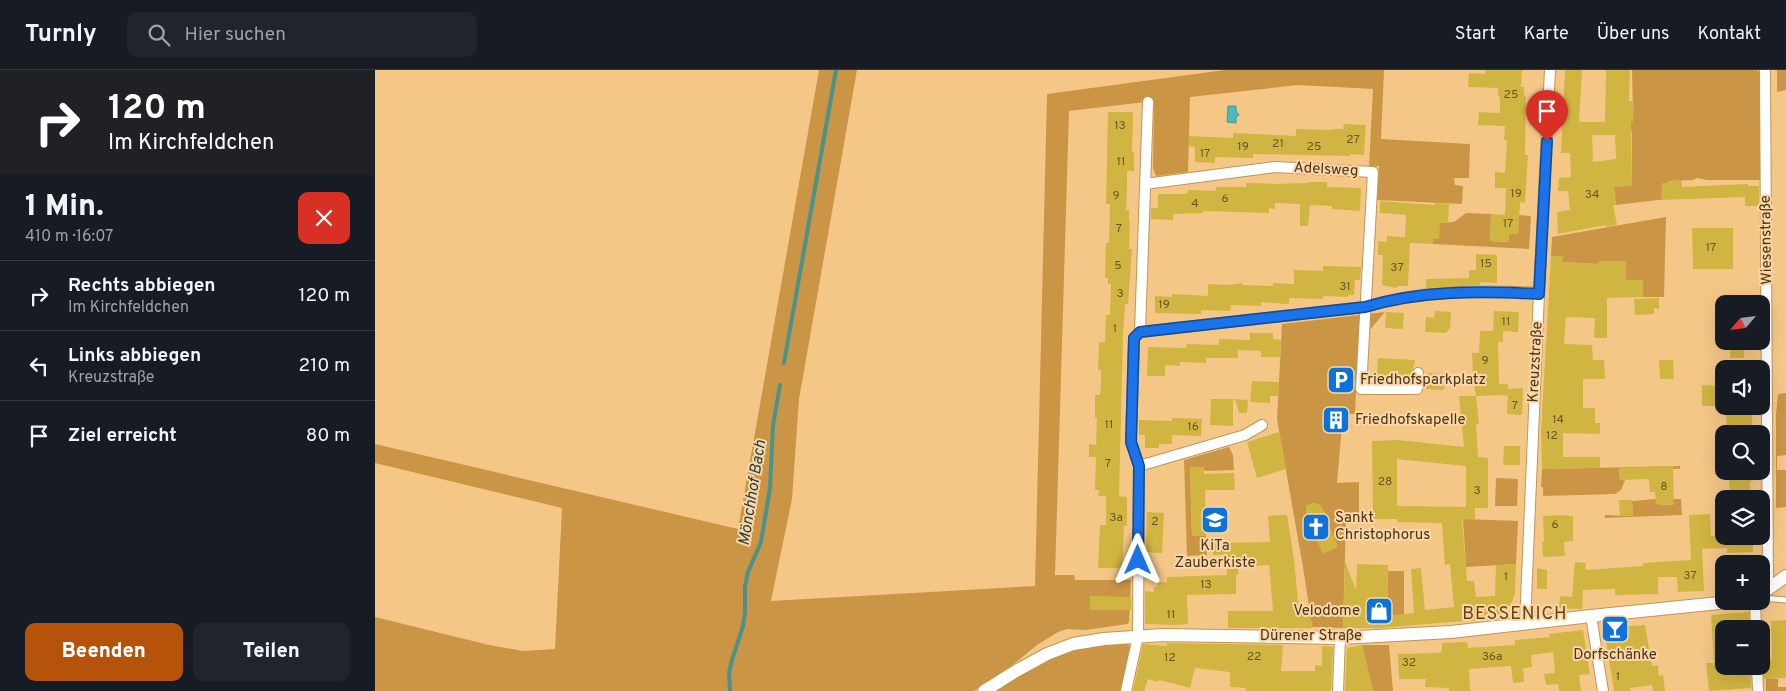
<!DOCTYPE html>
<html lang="de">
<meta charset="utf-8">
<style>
:root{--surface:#171b24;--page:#20242c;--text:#f1f3f6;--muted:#9ea1a6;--line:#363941;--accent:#b45309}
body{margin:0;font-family:Overpass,sans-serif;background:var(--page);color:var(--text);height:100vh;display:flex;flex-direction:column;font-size:19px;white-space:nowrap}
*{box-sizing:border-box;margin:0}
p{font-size:16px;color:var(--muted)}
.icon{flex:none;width:28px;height:28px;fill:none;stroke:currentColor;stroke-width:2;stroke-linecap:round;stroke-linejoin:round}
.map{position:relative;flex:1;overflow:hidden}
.sheet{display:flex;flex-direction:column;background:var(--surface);width:375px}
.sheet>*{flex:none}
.hud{background:#202124;color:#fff;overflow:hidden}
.needle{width:32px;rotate:242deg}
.controls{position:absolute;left:1340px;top:225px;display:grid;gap:10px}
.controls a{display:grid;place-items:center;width:55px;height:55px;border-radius:10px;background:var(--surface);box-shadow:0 5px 20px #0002;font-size:25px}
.pin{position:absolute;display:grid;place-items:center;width:42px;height:42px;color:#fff;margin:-51px -21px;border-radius:50% 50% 50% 0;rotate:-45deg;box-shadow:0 0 5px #0007}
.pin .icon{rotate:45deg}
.me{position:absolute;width:55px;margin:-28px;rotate:0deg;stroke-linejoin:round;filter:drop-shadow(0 0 4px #0008)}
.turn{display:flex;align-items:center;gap:18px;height:105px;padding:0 25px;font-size:22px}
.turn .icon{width:65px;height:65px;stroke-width:2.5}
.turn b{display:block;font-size:35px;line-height:42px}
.round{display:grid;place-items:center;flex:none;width:52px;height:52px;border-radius:10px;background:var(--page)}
.head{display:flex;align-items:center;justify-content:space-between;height:85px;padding:0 25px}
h1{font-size:30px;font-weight:800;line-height:38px}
.action{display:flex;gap:10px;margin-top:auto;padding:10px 25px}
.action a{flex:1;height:58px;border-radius:10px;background:var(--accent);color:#fff;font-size:20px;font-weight:800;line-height:58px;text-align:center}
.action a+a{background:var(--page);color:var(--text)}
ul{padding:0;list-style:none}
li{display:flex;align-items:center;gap:15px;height:70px;padding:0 25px;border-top:1px solid var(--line)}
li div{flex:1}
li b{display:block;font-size:19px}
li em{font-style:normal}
header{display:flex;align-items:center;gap:30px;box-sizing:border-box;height:70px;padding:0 25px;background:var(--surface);border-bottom:1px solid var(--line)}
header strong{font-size:24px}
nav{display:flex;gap:28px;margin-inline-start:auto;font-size:18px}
.search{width:350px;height:45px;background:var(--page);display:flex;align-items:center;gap:12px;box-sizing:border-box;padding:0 18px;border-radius:10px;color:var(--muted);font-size:19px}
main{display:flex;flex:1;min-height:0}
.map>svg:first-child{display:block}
.green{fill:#ca9544}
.water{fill:#4abbbb;stroke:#49938b}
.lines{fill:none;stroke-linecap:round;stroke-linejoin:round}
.stream{stroke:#49938b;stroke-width:4}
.building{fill:#d1b542;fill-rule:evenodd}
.service-casing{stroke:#c09556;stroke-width:7}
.minor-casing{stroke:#c09556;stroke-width:12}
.tertiary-casing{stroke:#c09556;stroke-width:14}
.service{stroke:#fff;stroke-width:5}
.minor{stroke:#fff;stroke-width:10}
.tertiary{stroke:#fff;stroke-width:12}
.route-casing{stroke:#114b97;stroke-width:12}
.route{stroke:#1a73e8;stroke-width:9}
.labels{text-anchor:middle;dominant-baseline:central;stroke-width:4;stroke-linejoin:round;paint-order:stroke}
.number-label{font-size:12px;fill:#6a5525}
.street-label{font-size:15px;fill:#48351b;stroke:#fbd6a4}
.poi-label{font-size:15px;fill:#48351b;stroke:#fbd6a4;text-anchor:start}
.water-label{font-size:16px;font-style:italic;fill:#204141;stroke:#fbd6a4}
.quarter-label{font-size:18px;letter-spacing:1px;fill:#634411;stroke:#fbd6a4}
</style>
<header>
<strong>Turnly</strong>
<div class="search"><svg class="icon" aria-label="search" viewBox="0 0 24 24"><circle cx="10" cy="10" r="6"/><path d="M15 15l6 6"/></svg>Hier suchen</div>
<nav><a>Start</a><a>Karte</a><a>Über uns</a><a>Kontakt</a></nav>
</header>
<main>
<section class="sheet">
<div class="hud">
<div class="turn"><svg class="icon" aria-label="right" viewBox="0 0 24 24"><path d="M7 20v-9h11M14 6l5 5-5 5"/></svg><div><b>120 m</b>Im Kirchfeldchen</div></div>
</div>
<div class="head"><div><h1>1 Min.</h1><p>410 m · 16:07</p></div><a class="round" style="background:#d93025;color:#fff"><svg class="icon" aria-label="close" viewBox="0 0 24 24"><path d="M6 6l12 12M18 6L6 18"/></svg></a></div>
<ul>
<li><svg class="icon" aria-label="right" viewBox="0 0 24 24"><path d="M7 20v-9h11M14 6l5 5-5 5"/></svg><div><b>Rechts abbiegen</b><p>Im Kirchfeldchen</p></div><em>120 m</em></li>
<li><svg class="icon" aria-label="left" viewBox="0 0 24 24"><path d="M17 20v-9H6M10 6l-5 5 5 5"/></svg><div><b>Links abbiegen</b><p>Kreuzstraße</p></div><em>210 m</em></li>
<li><svg class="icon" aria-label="arrive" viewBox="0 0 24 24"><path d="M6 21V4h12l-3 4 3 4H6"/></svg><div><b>Ziel erreicht</b></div><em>80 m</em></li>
</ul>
<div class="action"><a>Beenden</a><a>Teilen</a></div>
</section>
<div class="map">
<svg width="1411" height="621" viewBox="0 0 1411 621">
<rect width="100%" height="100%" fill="#f5c787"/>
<path class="green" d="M444 0H482L424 329 417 429 396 531 660 516 672 24 850 0H1009L1006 69 1095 74 1094 108H1079L1080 115 1088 116 1087 134 1002 130 1004 96H994L998 19 923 15 815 27 813 102 781 106 778 98 779 31 694 41 680 505H699L700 510H756L754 552 752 554 711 560 692 559 683 562 662 575 634 598 599 621H0V547L114 575 148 581 180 579 187 438 0 393V374L363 459Z
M1257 0H1382L1385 3 1386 108 1384 110H1332L1322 108 1318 110 1293 111 1292 129 1241 135 1239 117 1257 115V65L1254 44H1258Z
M1402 0H1411V20L1402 22Z
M1091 143 1116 144 1115 171 1133 172 1134 164H1143L1144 145 1156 146 1154 179 1058 174 1059 153 1079 152Z
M1291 147 1289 227H1268V210H1251V191H1224L1223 194 1187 192V186H1176L1177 167Z
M1010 242 983 274 980 344H968L962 413 984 412V449H971L968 558 937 557 929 503 902 349 907 254Z
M1411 323V385L1402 386V400H1411V437L1401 438V344L1403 324Z
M854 377 858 385 859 400 832 401 829 400V397L815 398 817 465 831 466 832 485 812 486 809 390Z
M1305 396V399H1298L1274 411 1273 408 1244 398 1245 410H1250L1246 420 1240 424 1168 426V417H1166L1167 399Z
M1121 408 1143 409 1142 436H1120Z
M1281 429V434L1294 435 1299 429H1306L1307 445 1230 448V445L1258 446 1257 431Z
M1088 449 1143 451 1141 494 1091 497Z
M1013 501H1029V545L1012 546Z
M751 573 756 577 747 621H619C637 610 656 596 676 588 700 578 725 574 751 573Z
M987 575H1014L1018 621H998Z
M1391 609H1403V617H1411V621H1391Z"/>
<path class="water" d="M853 36H861V41L864 45 861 47V53L852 52Z"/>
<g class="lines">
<path class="stream" d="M409 293 461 0
M355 621 354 603 357 590 368 556 370 542V516L373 502 386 472 395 418 398 356 405 315"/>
</g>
<path class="building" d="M1110 0H1147L1146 17H1149V24L1151 27 1150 85H1153L1150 133 1145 132 1143 164H1134V172L1115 171 1116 144 1130 145 1131 118H1120V102L1130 103 1132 70H1129L1130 56 1103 55 1104 42 1125 43V28L1123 25V18L1093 17 1094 3 1110 4Z
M1190 0H1207L1204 52H1230L1231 0H1255L1254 31H1259L1258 52H1256L1257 116 1239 117 1241 135H1238L1242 155 1231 157V155L1183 164 1182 142 1195 140 1193 121H1183L1184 108 1196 107 1195 83H1186ZM1217 65H1240L1241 89 1218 92Z
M733 42H758L757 82H759V101H752V118L751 140H754V151H755L754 179H757L753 234H750L748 266 744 426 752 427V456H749L747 498H723L725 455H731V426H723L724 420H720L721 387H714V374L721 375 722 348H720V325H725L726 314V300H723L724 272H730L731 245H735L736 214H733V208H730L731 173H734L735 134H731Z
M969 54 991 55 989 85 975 84V86L878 84V88L840 87V93L820 92V77L814 76V66L858 68V63L921 66V59L958 60V59H968Z
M1293 111H1307V117L1373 114V116H1384V136H1370V127L1286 130 1287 113H1293Z
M933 112H952V117L986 118 985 141 957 139V136L935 135 933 156H925V134L900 133V139L894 138V143L828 141V143L798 144V150L776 149V138H783V124H812L813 120 841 121V117H871V113L901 114 933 113Z
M1005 131 1060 135V133L1074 134 1073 153H1065L1064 169H1058V174L1035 173 1033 216H1023L1021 218 1007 215 1008 185H1003V171L1012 172V166L1030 167 1031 145 1005 143Z
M1317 158H1358V199H1318Z
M1101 184 1122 185V213L1105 212V215L1051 218V209L1094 208V200H1101Z
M1176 186H1188L1187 192 1223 194 1224 191H1251V210H1268V227L1232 228V268H1219L1220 248 1191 247 1189 274 1217 275 1218 290H1229L1230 309H1208V338H1220V353H1225V364L1188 363V387H1225V398L1167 399 1166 360Z
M948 196 986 197 985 210H980L979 225H973V227L948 226V229L914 228V234L886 232V236L856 235 855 241 826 240V244L780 243V226L797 227V224L833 226V214L853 215 867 213V215L898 216V213L919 214V200L948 201Z
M1284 228V239L1279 238V244L1260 245 1259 229Z
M1060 241 1076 242 1075 258 1071 263 1050 262 1051 247 1059 248Z
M1119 241 1144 242 1143 262 1128 261V272H1123L1124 314H1133V325L1101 326 1098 306 1097 283H1104L1105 261H1118Z
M1011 242 1029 243 1028 259 1010 258Z
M875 263H898V269L906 270 905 287H886V281L863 280V288H831V293L805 292V296L790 295V306H772L773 277 811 278 812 274 844 275V269L875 270Z
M1355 271H1369V288H1355Z
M1003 288 1040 290 1036 308 1002 306Z
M1284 290H1298L1299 309H1285Z
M1052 303 1070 304 1069 320 1051 319Z
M877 311 904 312 903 326H895V333L875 332Z
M1327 315 1345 316V336H1327Z
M1148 318 1147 345 1132 344 1133 319Z
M1084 326H1101L1104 354H1101L1103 387 1113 388V438H1100V449H1087L1092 511H1099L1101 527 1120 526 1121 495 1141 494 1140 524 1136 534 1125 548 1005 558H968L970 492 981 520 982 494 1013 495 1012 546 1039 543 1036 499 1046 498 1050 540 1079 537 1075 494 1070 495 1067 453 1022 452V449H998L997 371 1023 370 1089 377ZM1022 389 1091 396V437L1022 436Z
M836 329H858V356L835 355Z
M860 329 873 330 872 343H864Z
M1365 336H1377V355L1375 359H1364V364H1352L1351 342H1365Z
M966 344 967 355 955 356V345Z
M797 348 827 349 826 366 797 365V374H784V378H770V365H764V350L797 351Z
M904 362 911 399 882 408 872 372Z
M1129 376H1145V395H1128Z
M1298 396 1299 435 1281 434 1280 422H1275L1274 409 1245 410 1244 398Z
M815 397H829V404L859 403 860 420H830L831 466H817Z
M1359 401H1373L1380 407 1375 412 1376 429H1355L1354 409H1359Z
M1244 430H1257L1258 446H1245Z
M937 433H941L946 436 953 450H952L963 477 948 484 938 462 930 465 931 439V436Z
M772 442 789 443 787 483 771 482Z
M1335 444 1336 466H1378V482L1352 483V478L1327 479 1329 521 1303 522 1302 507H1283V524L1240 525V519L1208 520 1207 539 1184 538 1185 526 1197 527 1200 492 1211 493 1210 500 1268 496V493L1316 490 1314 445Z
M903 445H912L919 489 924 542H935L937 558H853V541H898L894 495 863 497V505H861V524L812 525 813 554 801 555 770 554V521L779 522V517H782V512H792V507L852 505V485H838L837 473 895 472 893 446Z
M1186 445 1198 446V471L1189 472 1190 486 1168 487 1167 472H1169L1168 446Z
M1162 498 1172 500V519H1162Z
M715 526 756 527V540H715Z
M1374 542V559H1349V596H1375L1376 618 1334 621 1331 593H1339L1336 545Z
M1411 550V608L1389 609 1390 590 1397 589 1396 551Z
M1270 555 1277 596 1283 595 1284 606 1288 605 1290 621H1278L1277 615 1255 618V621H1239L1229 558Z
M1208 560 1215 604 1204 605 1206 621H1184L1183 614 1171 615 1169 604 1180 603 1178 582 1156 585 1157 597 1148 598 1149 612 1138 613 1136 596 1094 599 1095 621H1074V618L1050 617 1051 609H1024L1023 584 1065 583V582L1067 581V573L1092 572 1093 578 1140 575V570L1175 567 1174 564Z
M792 573 908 575 906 601H940V595L947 596V576L958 577 956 621H870L871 618 855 617V602L820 598 815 618 784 610 783 612 773 609 769 621H758L768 574 792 576Z
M987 575 998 621H970L972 578Z"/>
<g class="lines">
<g class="service-casing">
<path id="service" d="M1386 528 1411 530"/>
</g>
<g class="minor-casing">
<path id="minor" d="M1390 0 1393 520
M770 114 900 97 998 102 986 319H1042L1043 303
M765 262 773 32
M764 396 756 372 759 268 765 262 990 237C1046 220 1106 220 1164 223
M1380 531 1381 559
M1216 546 1228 621
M1150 554 1164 223 1175 0
M1382 596 1383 621
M751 621 763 566 764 396 870 365 887 355
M963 621 965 568"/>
</g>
<g class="tertiary-casing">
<path id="tertiary" d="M1386 524 1411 506
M609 621 641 601 672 584 698 574 729 569 788 565 965 568 1076 562 1216 546 1364 531"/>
</g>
<use href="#service" class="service"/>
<use href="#minor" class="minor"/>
<use href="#tertiary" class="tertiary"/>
</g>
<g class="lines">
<g class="route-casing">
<path id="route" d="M763 490 764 396 756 372 759 268 765 262 990 237C1046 220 1106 221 1164 224L1172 71"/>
</g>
<use href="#route" class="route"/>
</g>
<defs>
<g id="parking-square" transform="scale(1.4375)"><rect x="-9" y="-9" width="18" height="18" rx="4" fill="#0e72db" stroke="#fbd6a4"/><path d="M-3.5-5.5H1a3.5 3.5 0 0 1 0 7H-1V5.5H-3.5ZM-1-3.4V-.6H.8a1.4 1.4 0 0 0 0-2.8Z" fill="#fff"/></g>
<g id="building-square" transform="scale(1.4375)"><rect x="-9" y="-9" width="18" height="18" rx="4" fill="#0e72db" stroke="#fbd6a4"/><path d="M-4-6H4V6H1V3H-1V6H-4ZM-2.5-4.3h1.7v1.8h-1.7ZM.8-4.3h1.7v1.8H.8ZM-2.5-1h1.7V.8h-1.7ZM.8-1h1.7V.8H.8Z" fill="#fff"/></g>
<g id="school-square" transform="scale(1.4375)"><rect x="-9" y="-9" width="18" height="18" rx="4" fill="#0e72db" stroke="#fbd6a4"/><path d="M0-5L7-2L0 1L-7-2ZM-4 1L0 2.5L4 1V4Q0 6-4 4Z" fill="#fff"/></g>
<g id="church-square" transform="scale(1.4375)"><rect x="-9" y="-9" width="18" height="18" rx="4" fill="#0e72db" stroke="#fbd6a4"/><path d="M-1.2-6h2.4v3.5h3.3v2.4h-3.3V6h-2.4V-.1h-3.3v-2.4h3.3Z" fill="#fff"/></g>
<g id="shop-square" transform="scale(1.4375)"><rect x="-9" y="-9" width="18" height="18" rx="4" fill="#0e72db" stroke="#fbd6a4"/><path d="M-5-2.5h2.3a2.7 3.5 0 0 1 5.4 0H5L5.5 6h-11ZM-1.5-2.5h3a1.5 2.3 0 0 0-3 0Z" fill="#fff"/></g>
<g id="bar-square" transform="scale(1.4375)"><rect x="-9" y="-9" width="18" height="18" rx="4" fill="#0e72db" stroke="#fbd6a4"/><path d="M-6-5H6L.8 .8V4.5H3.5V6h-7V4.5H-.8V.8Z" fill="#fff"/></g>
</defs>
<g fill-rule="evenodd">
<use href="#parking-square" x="966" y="310"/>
<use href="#building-square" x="961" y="350"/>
<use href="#school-square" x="840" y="450"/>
<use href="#church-square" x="941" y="457"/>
<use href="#shop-square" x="1004" y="541"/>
<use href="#bar-square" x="1240" y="559"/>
</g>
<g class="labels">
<g class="number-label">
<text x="1136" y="25">25</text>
<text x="745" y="56">13</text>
<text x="978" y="70">27</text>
<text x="903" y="74">21</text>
<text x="868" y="77">19</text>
<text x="939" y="77">25</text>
<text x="830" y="84">17</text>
<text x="746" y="92">11</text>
<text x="1141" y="124">19</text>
<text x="1217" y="125">34</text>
<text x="741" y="126">9</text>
<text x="850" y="129">6</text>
<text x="820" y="134">4</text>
<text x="1133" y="154">17</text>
<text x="744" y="159">7</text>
<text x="1336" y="178">17</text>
<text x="1111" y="194">15</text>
<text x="743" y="196">5</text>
<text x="1022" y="198">37</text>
<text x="970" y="217">31</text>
<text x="745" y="224">3</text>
<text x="789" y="235">19</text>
<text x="1131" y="252">11</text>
<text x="740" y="259">1</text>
<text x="1110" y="291">9</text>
<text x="1140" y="336">7</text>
<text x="1183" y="350">14</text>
<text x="734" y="355">11</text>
<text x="818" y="357">16</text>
<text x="1177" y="366">12</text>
<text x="733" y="394">7</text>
<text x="1010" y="412">28</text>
<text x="1289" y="417">8</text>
<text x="1102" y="421">3</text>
<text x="741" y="448">3a</text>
<text x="780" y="452">2</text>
<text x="1180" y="455">6</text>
<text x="1315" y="506">37</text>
<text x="1131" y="507">1</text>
<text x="831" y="515">13</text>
<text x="796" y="545">11</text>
<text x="879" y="587">22</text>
<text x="1117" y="587">36a</text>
<text x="795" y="588">12</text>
<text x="1034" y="593">32</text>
<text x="1243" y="607">1</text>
</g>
<g class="street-label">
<text transform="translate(951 100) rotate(3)">Adelsweg</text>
<text transform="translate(1392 170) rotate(-91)">Wiesenstraße</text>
<text transform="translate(1161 292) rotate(-87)">Kreuzstraße</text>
<text x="936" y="566">Dürener Straße</text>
</g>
<g class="poi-label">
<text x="985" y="310">Friedhofsparkplatz</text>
<text x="980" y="350">Friedhofskapelle</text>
<text x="960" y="448">Sankt<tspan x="960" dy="17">Christophorus</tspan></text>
<text x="840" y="476" text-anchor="middle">KiTa<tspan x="840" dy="17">Zauberkiste</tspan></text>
<text x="985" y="541" text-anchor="end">Velodome</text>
<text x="1240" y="585" text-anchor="middle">Dorfschänke</text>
</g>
<g class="water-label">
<text transform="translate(378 423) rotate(-81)">Mönchhof Bach</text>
</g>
<g class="quarter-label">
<text x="1140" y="544">BESSENICH</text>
</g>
</g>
</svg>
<div class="controls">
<a><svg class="needle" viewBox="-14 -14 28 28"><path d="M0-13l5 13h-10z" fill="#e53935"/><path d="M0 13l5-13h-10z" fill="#9ea1a6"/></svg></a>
<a><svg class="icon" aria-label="sound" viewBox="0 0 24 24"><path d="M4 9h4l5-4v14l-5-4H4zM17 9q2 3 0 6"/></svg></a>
<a><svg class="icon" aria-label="search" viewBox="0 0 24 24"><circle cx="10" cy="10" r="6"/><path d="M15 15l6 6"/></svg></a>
<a><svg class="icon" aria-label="layers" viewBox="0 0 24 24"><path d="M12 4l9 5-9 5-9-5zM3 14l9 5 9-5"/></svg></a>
<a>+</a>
<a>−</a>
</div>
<div class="pin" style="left:1172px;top:71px;background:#d93025"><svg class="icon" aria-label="arrive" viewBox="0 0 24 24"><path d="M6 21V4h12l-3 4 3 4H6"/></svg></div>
<svg class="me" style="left:763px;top:490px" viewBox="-20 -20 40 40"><path d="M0-17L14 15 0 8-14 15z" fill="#1a73e8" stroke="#fff" stroke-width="4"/></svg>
</div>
</main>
